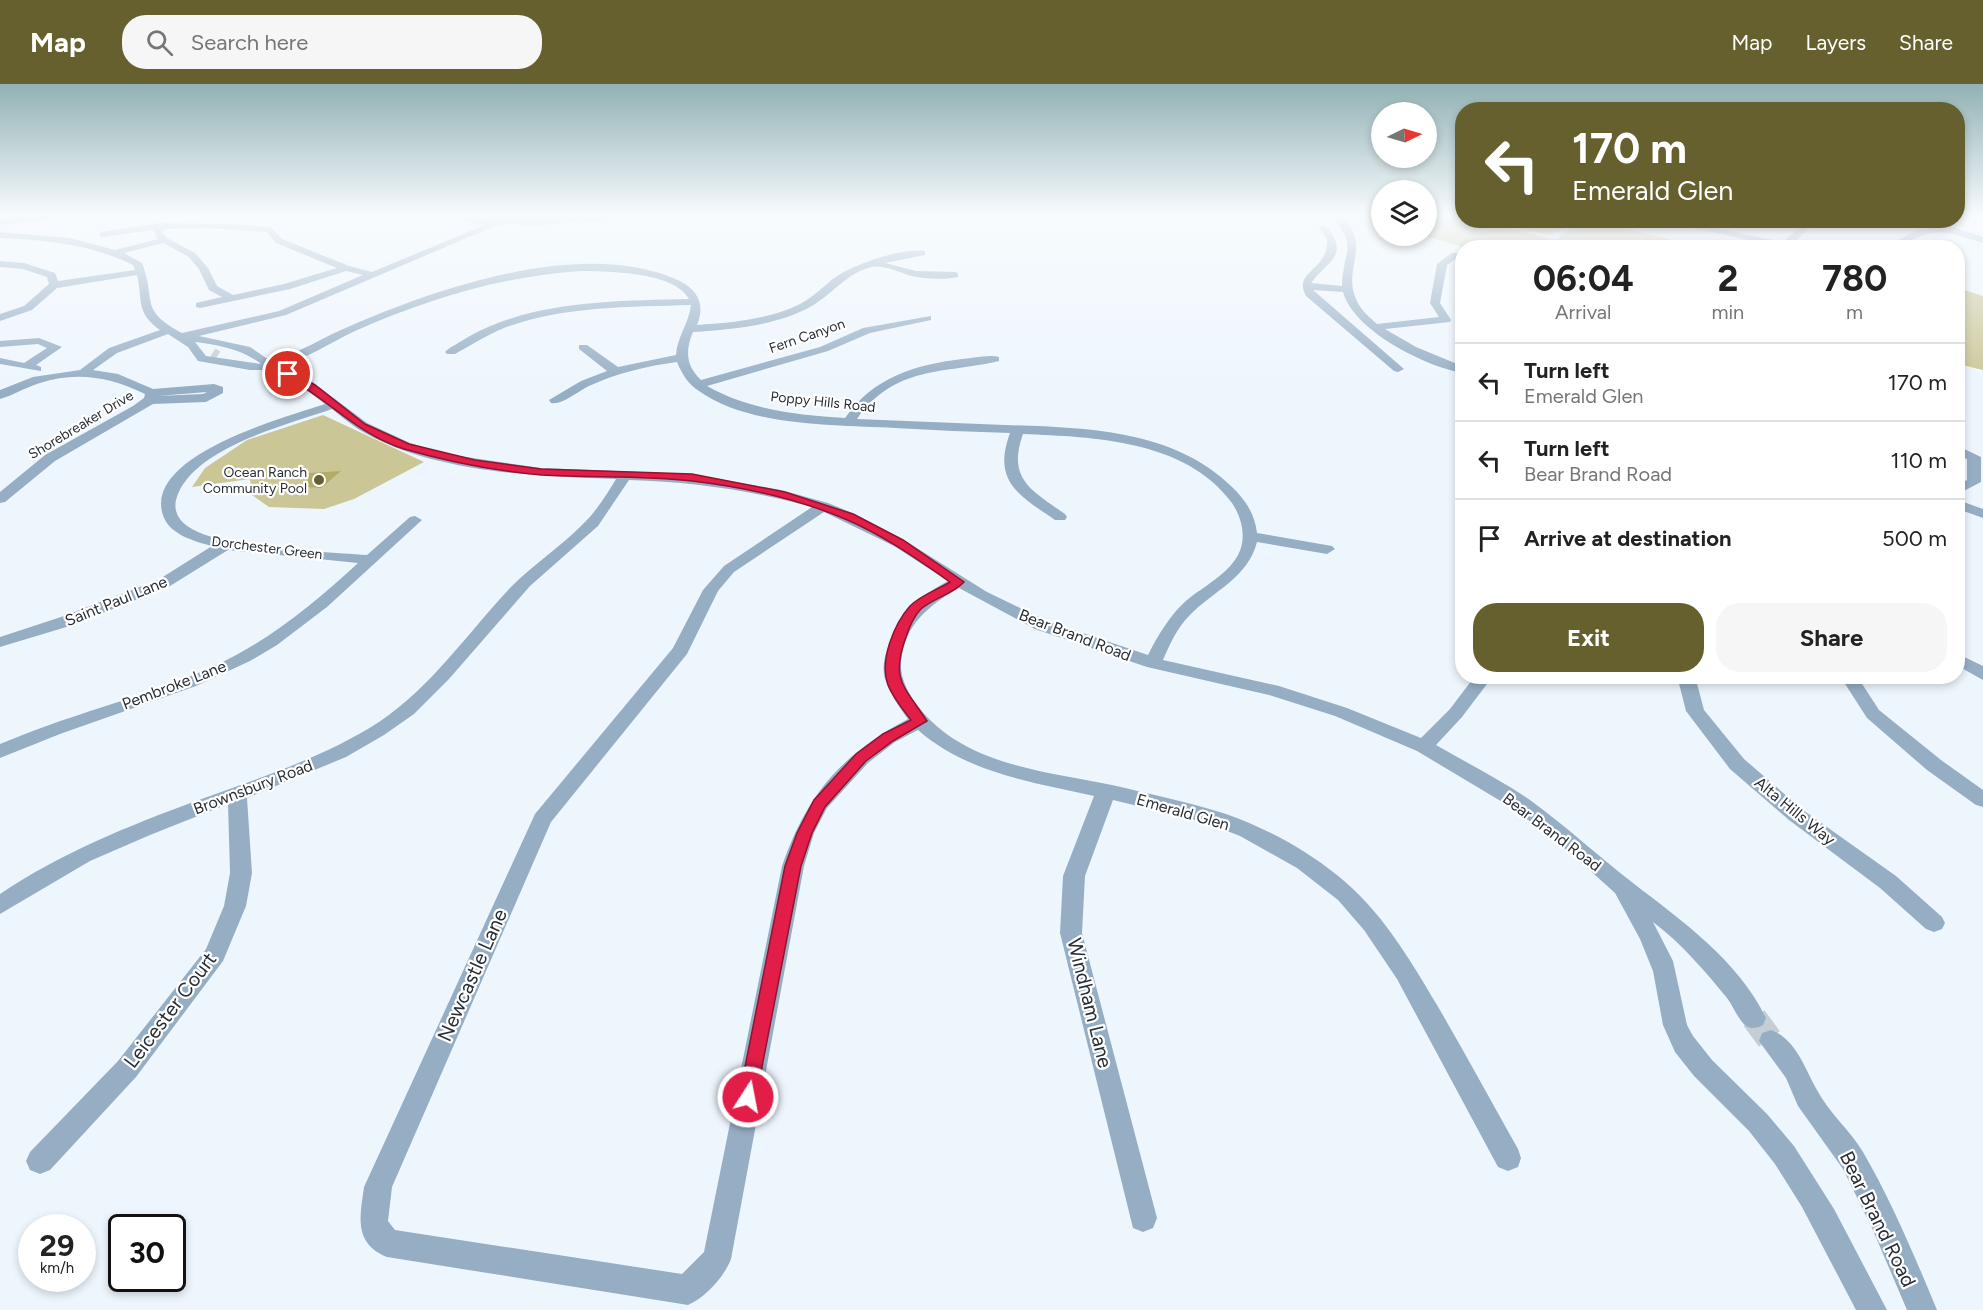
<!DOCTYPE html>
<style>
:root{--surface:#fff;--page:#f6f6f6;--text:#222;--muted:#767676;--line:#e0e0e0;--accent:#65602d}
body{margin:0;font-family:Figtree,sans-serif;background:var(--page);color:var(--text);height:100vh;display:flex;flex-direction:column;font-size:22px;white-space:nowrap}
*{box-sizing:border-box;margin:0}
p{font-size:20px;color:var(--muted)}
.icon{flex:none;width:33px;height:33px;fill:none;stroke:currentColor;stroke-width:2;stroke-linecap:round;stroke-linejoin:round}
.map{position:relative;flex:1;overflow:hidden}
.drawer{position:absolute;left:1455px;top:156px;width:510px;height:444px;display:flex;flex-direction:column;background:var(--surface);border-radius:24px;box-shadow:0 3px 9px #0003}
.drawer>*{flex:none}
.banner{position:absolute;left:1455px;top:18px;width:510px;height:126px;border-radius:24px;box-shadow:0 3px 9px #0003;background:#65602d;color:#fff;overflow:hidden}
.needle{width:39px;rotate:85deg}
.controls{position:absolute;left:1371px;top:18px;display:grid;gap:12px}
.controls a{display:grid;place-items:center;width:66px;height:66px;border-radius:50%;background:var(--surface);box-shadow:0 3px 9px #0003;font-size:30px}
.speed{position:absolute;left:18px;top:1130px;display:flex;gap:12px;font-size:30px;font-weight:700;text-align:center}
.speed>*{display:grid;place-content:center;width:78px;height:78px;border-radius:50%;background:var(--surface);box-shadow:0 3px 9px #0003;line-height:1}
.speed small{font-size:15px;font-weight:400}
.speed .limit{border:3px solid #111;border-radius:9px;background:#fff;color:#111}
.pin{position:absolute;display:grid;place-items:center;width:51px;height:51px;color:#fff;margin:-26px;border:3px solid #fff;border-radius:50%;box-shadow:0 2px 6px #0007}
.me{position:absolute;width:66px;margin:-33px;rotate:11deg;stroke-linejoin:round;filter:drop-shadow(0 0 4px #0008)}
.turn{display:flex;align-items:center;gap:21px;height:126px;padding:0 18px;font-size:27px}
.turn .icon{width:78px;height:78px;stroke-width:2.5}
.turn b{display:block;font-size:42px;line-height:51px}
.eta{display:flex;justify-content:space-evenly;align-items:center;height:102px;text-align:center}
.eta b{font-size:36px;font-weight:700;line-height:42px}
.button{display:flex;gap:12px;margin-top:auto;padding:12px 18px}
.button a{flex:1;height:69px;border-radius:24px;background:var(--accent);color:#fff;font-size:24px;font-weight:700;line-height:69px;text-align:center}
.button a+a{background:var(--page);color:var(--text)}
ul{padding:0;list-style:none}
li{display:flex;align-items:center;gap:18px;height:78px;padding:0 18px;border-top:2px solid var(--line)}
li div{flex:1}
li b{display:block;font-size:22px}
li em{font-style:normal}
header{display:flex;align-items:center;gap:36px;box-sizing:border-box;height:84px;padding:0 30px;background:var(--accent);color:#fff}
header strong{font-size:28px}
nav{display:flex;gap:33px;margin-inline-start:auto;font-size:21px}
.search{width:420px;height:54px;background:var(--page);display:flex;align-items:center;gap:15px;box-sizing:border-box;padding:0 21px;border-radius:24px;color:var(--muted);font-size:22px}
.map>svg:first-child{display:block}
.green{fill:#cac696}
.water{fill:#b2ac66}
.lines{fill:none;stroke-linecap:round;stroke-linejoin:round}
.minor-tunnel-far1{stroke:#c6ced5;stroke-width:13;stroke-dasharray:13 6;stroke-linecap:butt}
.minor-tunnel{stroke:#c6ced5;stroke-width:26;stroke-dasharray:26 14;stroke-linecap:butt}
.minor{fill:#96aec4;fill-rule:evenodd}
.route{fill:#e11d48;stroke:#92132f;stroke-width:1.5}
.poi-dot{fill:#65602d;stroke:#fff;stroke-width:2}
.labels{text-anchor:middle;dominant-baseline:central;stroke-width:4.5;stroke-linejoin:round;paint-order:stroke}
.far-street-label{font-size:14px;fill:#272e36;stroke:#fff}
.far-poi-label{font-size:14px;fill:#272e36;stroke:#fff;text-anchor:end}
.street-label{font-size:16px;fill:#272e36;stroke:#fff}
.near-street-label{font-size:20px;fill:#272e36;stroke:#fff}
</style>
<header>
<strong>Map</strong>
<div class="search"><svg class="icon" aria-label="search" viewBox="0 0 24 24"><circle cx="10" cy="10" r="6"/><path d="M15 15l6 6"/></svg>Search here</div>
<nav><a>Map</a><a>Layers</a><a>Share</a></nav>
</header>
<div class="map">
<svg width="1983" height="1226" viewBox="0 0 1983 1226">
<rect width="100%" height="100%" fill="#eef6fd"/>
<path class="green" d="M451 132H618L601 138 577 137 560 140 525 142 511 139 497 142H481Z
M1427 132H1462V136L1481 137 1556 156 1576 140 1549 151 1488 137 1577 136V140L1582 137H1601L1623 144 1701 163 1467 164 1424 152H1426Z
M1958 204 1983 212V286L1958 280Z
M323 331 424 378 354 415 324 425 269 423 252 411 250 395 192 403 205 384 247 356Z"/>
<path class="water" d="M341 387 321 404 307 403 309 389Z"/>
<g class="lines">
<path class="minor-tunnel-far1" d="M212 270 217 273"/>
<path class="minor-tunnel" d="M1754 934 1771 957"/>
<path class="minor" d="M35 132H74L0 141V135Z
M356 132H374L370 135Z
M462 132H476L497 141 286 231 199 252 250 263 272 278C300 268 324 253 350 242 440 203 585 153 680 197 699 207 705 222 697 241 731 239 764 236 796 222 812 215 823 202 837 192 857 179 902 164 925 167V171L885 179 916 187 955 188 958 189V193C945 196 925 195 912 192 901 189 883 180 872 183 847 188 832 211 810 223 775 242 733 245 693 248 685 267 686 282 701 296L820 263 863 244 931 232V236L870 249 828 267 707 302C750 326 797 331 845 334 874 293 914 281 962 275 974 274 988 270 999 273V277C944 290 895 281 857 335 898 337 939 338 980 340 1065 344 1166 339 1231 402 1245 415 1255 430 1257 449L1332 462 1335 465 1327 470 1257 458C1248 494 1213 507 1189 532 1177 544 1170 560 1163 576L1279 602 1347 624 1421 654 1450 625 1475 592H1493L1462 633 1436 661C1467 679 1501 696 1530 716 1566 742 1598 772 1633 799 1682 837 1738 876 1766 934L1763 941C1757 944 1751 946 1745 941 1738 935 1733 922 1727 914 1705 887 1682 860 1653 838L1673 877 1687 941 1693 952 1712 976 1767 1030 1794 1062 1834 1125 1887 1226H1856L1802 1123 1775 1080 1749 1047 1694 992 1675 968 1663 941 1653 887 1640 855 1615 809 1573 771 1514 725 1417 667 1335 632 1269 611 1147 583 1035 545 959 504C929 521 904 541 901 578 900 594 908 609 917 621 962 681 1044 687 1112 701 1150 710 1189 718 1226 730 1266 744 1304 765 1337 791 1381 826 1409 874 1437 921 1465 969 1491 1017 1518 1065L1521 1074 1518 1083 1508 1087 1498 1083 1397 895 1364 846 1338 816 1297 784 1240 752 1204 738 1113 716 1085 792 1082 849 1157 1134 1153 1144 1143 1148 1133 1144 1060 849 1063 792 1094 712C1032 698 967 689 918 646L895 658 868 679 827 724 814 749 804 782 731 1175C724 1193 706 1213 688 1221L387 1173C353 1159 360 1132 364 1103L535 730 673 564 703 506 724 482 812 423C750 406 693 398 629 396L598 442 530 502 449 595 414 630 384 651 346 673 247 714 252 789 246 822 223 877 136 993 50 1086 40 1090 30 1086 26 1077 30 1068 118 977 206 865 224 822 230 789 228 720 150 751 90 777 0 830V810C61 769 128 742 196 717 259 694 323 674 379 638 432 603 469 547 512 502 534 480 559 464 581 442 595 429 606 412 616 395 532 392 431 389 358 345 349 339 341 332 332 325 287 341 190 364 176 416 173 429 181 439 192 445 230 466 322 467 367 471L410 433 415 432 422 436 327 523 277 561 250 577 196 602 60 650 0 674V660L20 652C92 623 170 607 238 570 282 546 321 513 358 479L228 466 170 502 73 541 0 563V553L61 533 158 496 212 462C193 457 167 450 162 428 148 370 286 333 325 320L299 300 268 286H250L198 277 188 263 168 250 117 269 93 286 118 290 153 305 214 300 223 303V309L206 318 153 320 55 377 5 418 0 419V408L45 371 133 322 144 314 145 310C111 293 76 287 40 299 26 303 14 311 0 315V306L33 293 80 286 109 264 160 246C135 228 143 216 137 191L57 204 32 226 0 237V230L24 222 49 200 47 193 23 185 0 183V177L24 179 55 189 58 197 135 186 133 181C90 160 47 156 0 154V148L70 154 115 166 158 155 153 146 103 153 100 152V148L160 139 228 140 270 143 282 155 349 182 372 188 485 141ZM207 144 267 148 276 159 337 184 284 200 233 211 217 202 208 184 195 169 167 154 162 148 165 145ZM163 159 189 173 199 185 209 206 222 213 196 219V223L200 224 290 205 346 187 363 191 279 227 182 249C138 225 157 218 142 179L124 169ZM581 187C610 188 673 187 689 215 615 217 534 216 468 253 461 258 451 262 445 268L447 270H455C471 261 487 251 504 244 563 222 628 223 691 221 689 239 677 253 676 271L618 283 587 261H579V265L607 287 581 297 549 316 551 319C563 321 578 307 589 302 617 289 647 282 677 278 682 290 688 300 699 307 749 343 836 341 895 344 934 346 972 348 1010 349 992 398 1019 411 1055 436H1065L1067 433 1065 430C1031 406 1007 395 1023 350 1094 353 1186 356 1232 419 1242 434 1247 454 1238 471 1227 491 1204 502 1187 516 1170 531 1158 551 1148 571L1047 537 987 508 904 456 855 430 828 419 781 406 691 390 541 384 446 370 410 359 367 339 307 294 280 283C307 274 330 259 355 247 428 215 502 192 581 187ZM195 258C218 261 242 265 261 280L206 272ZM207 308 203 310 158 312ZM824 428 894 462 948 497C919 513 898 531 888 563 884 574 882 584 885 595 890 610 899 623 908 635 841 671 807 710 782 782L704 1168 682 1190 395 1146 388 1137 392 1103 551 738 687 570 718 507 734 488Z
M1331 132H1341C1373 162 1342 183 1356 215 1360 225 1369 233 1377 240L1439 233 1430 219 1437 180 1452 169H1458V173L1447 181 1440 219 1451 236 1450 238 1385 245 1416 263 1462 282V289C1425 282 1354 247 1343 208L1313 206 1404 285 1398 288 1394 287 1306 212C1292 187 1330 186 1327 155L1319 144 1320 142H1326C1351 172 1327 177 1311 199L1342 202C1343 166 1359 162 1331 132Z
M1658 136H1677L1783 158 1808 136H1818L1790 162 1784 164Z
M1918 136H1932L1983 153V159C1948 149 1940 141 1906 159V164H1896L1898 156 1915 147 1935 143Z
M39 254 62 263 36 281 41 283V287L0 280V274L24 279 47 264 38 260 0 263V257Z
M1958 362 1981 373V398L1958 410V401L1967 396V375L1958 371Z
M1958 416 1983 425V434L1958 425Z
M1958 570 1983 582V596L1958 582Z
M1677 592H1695L1704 626 1744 675 1803 726 1896 792 1942 833 1945 839 1942 845 1934 848 1926 845 1880 804 1789 736 1730 685 1686 627Z
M1840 592H1857L1879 626 1941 676 1983 706V723L1976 721 1927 686 1867 634Z
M1771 946C1796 955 1805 985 1817 1006 1829 1029 1850 1046 1863 1068 1892 1118 1915 1173 1937 1226H1907L1872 1144 1843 1085 1798 1022 1786 994 1759 957 1762 949Z"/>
</g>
<linearGradient id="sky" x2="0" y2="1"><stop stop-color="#92b1b4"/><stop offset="0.43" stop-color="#f7fbfe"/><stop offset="1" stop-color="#f7fbfe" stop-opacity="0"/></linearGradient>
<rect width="1983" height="304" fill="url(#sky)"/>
<path class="route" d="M285 288H291L315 301 365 340 409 360 475 376 541 385 692 390 785 408 853 430 903 456 964 498C953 510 934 514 921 525 914 532 909 544 906 553 890 597 905 603 927 637L893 657 866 677 825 723 812 749 801 782 755 1019 748 1022 742 1019 739 1013 785 782 797 749 814 716 856 670 883 650 911 636C903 626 893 613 888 601 879 577 894 540 910 522 920 512 938 505 950 498 917 475 883 451 845 435 798 415 743 403 692 397 642 391 592 394 542 391 495 387 449 378 404 365 358 351 327 314 285 292Z"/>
<circle class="poi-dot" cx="319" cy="396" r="6"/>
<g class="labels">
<g class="far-street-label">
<text transform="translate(807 252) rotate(-19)">Fern Canyon</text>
<text transform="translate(823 318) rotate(6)">Poppy Hills Road</text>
<text transform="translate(81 341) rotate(-31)">Shorebreaker Drive</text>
<text transform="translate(267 464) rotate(7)">Dorchester Green</text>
</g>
<g class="far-poi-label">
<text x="307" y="388">Ocean Ranch<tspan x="307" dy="16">Community Pool</tspan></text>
</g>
<g class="street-label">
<text transform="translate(116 517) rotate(-22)">Saint Paul Lane</text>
<text transform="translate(1075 551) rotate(21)">Bear Brand Road</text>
<text transform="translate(174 601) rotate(-21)">Pembroke Lane</text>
<text transform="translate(253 703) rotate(-21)">Brownsbury Road</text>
<text transform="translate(1795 727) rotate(39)">Alta Hills Way</text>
<text transform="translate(1183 728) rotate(16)">Emerald Glen</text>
<text transform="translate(1552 748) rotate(37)">Bear Brand Road</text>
</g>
<g class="near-street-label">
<text transform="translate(472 891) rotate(-66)">Newcastle Lane</text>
<text transform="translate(1090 919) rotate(76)">Windham Lane</text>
<text transform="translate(170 926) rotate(-53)">Leicester Court</text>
<text transform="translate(1878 1135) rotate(64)">Bear Brand Road</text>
</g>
</g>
</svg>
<div class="controls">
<a><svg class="needle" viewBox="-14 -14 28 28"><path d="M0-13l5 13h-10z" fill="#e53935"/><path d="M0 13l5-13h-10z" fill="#767676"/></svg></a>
<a><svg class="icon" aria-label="layers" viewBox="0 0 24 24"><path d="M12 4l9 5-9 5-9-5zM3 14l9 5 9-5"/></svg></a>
</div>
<div class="speed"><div>29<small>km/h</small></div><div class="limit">30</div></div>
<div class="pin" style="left:288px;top:290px;background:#d93025"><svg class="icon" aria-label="arrive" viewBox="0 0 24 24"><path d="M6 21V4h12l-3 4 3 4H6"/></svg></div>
<svg class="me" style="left:748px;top:1013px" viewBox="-20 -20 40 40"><circle r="17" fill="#e11d48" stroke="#fff" stroke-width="3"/><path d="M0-11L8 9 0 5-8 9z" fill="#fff"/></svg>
<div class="banner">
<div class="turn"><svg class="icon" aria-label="left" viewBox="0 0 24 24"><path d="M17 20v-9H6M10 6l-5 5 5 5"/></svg><div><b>170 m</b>Emerald Glen</div></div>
</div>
<section class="drawer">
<div class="eta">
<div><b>06:04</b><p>Arrival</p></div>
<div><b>2</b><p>min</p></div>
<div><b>780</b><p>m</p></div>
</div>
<ul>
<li><svg class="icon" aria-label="left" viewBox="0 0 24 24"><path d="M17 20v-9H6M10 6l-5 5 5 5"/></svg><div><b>Turn left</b><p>Emerald Glen</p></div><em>170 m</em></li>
<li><svg class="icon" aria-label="left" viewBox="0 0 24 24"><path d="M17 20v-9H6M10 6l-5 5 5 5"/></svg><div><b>Turn left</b><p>Bear Brand Road</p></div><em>110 m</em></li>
<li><svg class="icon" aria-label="arrive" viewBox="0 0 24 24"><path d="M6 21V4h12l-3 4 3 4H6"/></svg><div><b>Arrive at destination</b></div><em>500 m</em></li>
</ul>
<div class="button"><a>Exit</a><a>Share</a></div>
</section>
</div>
